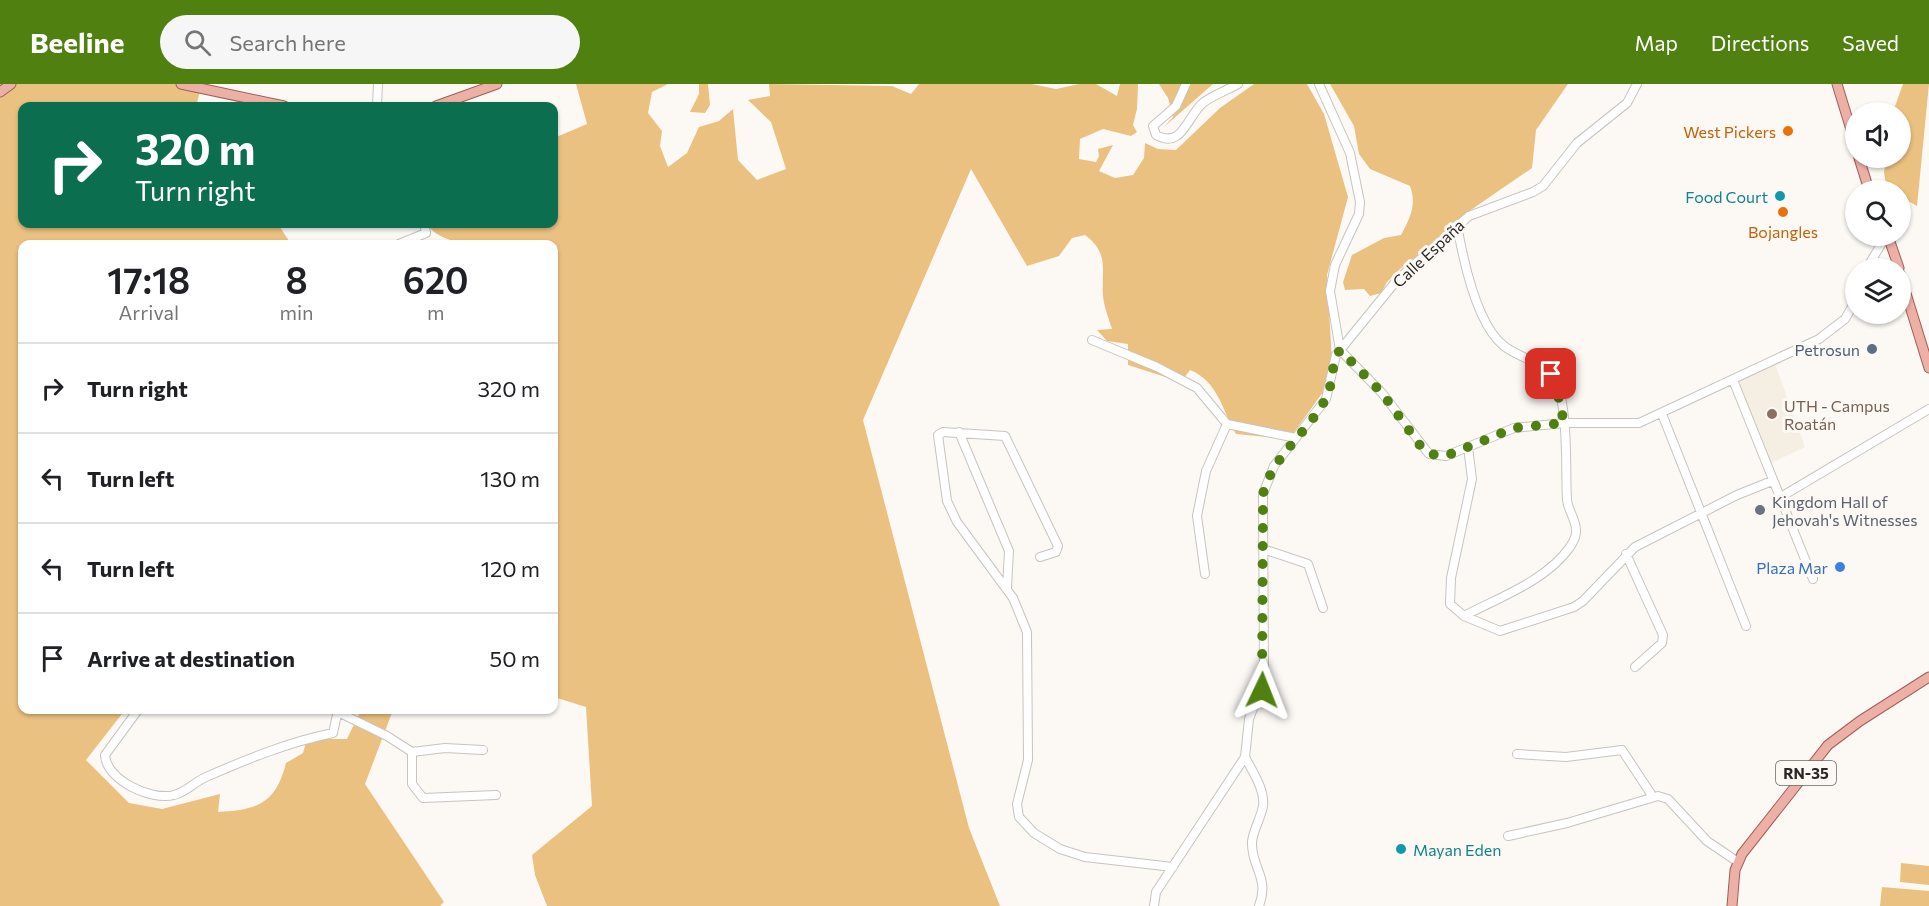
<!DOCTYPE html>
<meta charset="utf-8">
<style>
:root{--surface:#fff;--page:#f6f6f6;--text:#202124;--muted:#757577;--line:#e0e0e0;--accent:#508110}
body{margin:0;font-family:Commissioner,sans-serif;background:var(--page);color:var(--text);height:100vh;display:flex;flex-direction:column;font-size:22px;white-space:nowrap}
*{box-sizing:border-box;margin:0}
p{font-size:20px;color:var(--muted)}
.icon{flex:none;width:33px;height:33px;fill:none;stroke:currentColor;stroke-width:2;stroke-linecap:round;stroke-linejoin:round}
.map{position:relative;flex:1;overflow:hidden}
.sheet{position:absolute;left:18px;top:156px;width:540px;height:474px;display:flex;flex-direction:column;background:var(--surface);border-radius:12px;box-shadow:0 2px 4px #0004}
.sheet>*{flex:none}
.hud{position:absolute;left:18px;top:18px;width:540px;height:126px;border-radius:12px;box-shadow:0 2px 4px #0004;background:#0b6e4f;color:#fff;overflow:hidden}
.tools{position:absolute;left:1845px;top:18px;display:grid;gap:12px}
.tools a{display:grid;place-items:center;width:66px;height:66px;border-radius:50%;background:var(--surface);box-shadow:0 2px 4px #0004;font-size:30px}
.pin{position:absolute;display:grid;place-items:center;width:51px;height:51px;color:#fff;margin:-26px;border-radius:12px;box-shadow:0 3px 9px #0006}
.me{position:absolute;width:66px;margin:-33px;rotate:2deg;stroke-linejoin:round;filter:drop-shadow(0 0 4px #0008)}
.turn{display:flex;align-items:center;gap:21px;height:126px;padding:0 18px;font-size:27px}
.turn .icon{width:78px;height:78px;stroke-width:2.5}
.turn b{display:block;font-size:42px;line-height:51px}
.eta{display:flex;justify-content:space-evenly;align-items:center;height:102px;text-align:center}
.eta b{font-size:36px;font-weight:600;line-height:42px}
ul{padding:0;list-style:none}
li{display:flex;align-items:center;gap:18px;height:90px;padding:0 18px;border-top:2px solid var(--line)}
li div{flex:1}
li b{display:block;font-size:22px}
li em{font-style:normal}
header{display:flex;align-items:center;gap:36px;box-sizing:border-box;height:84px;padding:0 30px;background:var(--accent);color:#fff}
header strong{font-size:28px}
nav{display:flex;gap:33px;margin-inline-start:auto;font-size:21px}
.search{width:420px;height:54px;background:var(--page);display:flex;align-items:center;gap:15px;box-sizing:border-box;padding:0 21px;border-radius:33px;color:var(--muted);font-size:22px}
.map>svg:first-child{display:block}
.built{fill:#f5eee3}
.green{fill:#eac181}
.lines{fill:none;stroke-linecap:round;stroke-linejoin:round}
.minor-casing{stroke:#c7c4c0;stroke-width:10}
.major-casing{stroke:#a05f54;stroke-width:11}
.minor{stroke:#fff;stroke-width:8}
.major{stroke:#ecb0a7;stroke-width:9}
.route{stroke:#508110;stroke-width:10;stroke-dasharray:0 18}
.food-dot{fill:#e8710a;stroke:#fcf9f5;stroke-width:2}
.culture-dot{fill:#0f9aa8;stroke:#fcf9f5;stroke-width:2}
.service-dot{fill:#5c6f8a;stroke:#fcf9f5;stroke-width:2}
.education-dot{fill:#8d6e63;stroke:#fcf9f5;stroke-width:2}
.worship-dot{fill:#6b7280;stroke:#fcf9f5;stroke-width:2}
.shop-dot{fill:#3f7fe0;stroke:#fcf9f5;stroke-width:2}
.labels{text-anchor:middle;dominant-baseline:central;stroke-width:6;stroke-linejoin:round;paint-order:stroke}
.shield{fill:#fcf9f5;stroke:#696766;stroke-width:1.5}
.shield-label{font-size:15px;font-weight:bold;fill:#2a2928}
.food-label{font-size:16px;fill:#c56008;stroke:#fcf9f5;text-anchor:end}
.culture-label{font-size:16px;fill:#0d838f;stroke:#fcf9f5;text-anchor:end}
.street-label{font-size:16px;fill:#2a2928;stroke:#fcf9f5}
.service-label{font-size:16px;fill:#4e5e75;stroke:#fcf9f5;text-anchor:end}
.education-label{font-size:16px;fill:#785e54;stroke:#fcf9f5;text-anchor:start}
.worship-label{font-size:16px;fill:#5b616d;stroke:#fcf9f5;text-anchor:start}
.shop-label{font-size:16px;fill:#366cbe;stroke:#fcf9f5;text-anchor:end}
</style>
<header>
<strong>Beeline</strong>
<div class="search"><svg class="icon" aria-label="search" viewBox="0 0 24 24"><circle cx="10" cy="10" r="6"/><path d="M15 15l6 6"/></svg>Search here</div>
<nav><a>Map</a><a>Directions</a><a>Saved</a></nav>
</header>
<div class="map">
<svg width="1929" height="822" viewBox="0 0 1929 822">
<rect width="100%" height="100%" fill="#fcf9f5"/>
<path class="built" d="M1775 280 1805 363 1771 379 1737 298Z"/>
<path class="green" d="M0 0H202L196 22H22V140H278L291 160H22V626H125L86 676 129 719 162 725 220 710 218 728C258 726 276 719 286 679L303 669 307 655H347L361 626H393L365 700 444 818 440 822H0Z
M576 0H668L652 8 648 29 662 47 660 62 668 83 687 69 699 43 719 37 733 25 738 76 757 96 786 85 771 38 748 16 770 12 769 0 892 2 911 10 919 0H1032L1056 5 1079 0H1096L1117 12 1120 0H1138L1137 25 1133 41 1137 48 1131 52 1103 45 1080 55 1079 75 1096 78 1099 72 1098 65 1113 61 1099 87 1115 94 1133 91 1144 74 1145 59 1158 65 1176 66 1220 24 1254 0H1307L1324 30 1348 113 1327 191 1332 277 1326 304 1289 355 1236 350C1222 326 1218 297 1190 286L1181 298 1128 281V260L1107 257 1097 246 1112 245C1109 235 1104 223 1103 212 1101 185 1110 170 1085 151L1072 154 1059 172 1027 182 971 85 863 336 969 744 1000 822H547L535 791 532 771 592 722 586 623 554 613V160C521 160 445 170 427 140H554V54L587 40Z
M699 0H708L710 21 705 29 690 28 699 10Z
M1159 0H1213L1164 43 1173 33 1168 14Z
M1330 0H1568L1536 46 1532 84 1465 130 1452 145 1400 185 1387 198 1381 209 1370 212 1364 205 1345 206 1343 198 1352 171 1384 154 1401 151C1410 134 1417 121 1410 102L1370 85 1359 70 1354 42Z
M1903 0H1929L1917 122 1901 113 1900 106 1887 105 1884 89 1886 74H1900V28H1893Z
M1901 779 1929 782V801L1900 798Z
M1882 803 1929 807V822H1880Z"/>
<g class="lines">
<g class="minor-casing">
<path id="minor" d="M1186 0 1176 22 1153 42 1156 51C1183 66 1187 31 1204 18 1214 11 1227 6 1238 0
M1319 0 1350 69 1360 118 1359 130 1335 181 1330 207 1340 266 1382 309 1429 370 1446 372 1514 344 1564 339H1639L1819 255 1845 235 1856 216
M377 22 378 0
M1457 141C1463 175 1476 240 1504 262 1518 273 1539 277 1551 290 1570 313 1565 386 1567 416 1568 426 1576 436 1576 446 1577 452 1573 458 1570 463 1546 497 1500 513 1464 532
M399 160 426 149 424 140
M1867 184 1886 152
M1092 256 1157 283 1197 304 1227 340 1296 354
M1733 296 1813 495
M1662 330 1746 542
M959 348 1009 467 1007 504
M1468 363 1472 395 1451 494 1450 520 1464 532 1500 547 1574 523 1583 517 1635 463 1737 411 1772 397
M1779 414 1929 325
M1263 465 1308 480 1323 524
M1626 470 1663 551 1662 559 1635 583
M1040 473 1056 468 1058 462 1005 352 943 348 938 351 947 417 957 438 1013 514 1027 548 1028 676 1017 720 1019 733 1034 749 1060 765 1085 773 1173 783
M1205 490 1197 432 1206 387 1227 340
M138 626 105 671C106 696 151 717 174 711 187 708 194 698 206 693 247 675 289 658 333 649L338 626
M338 628 387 652 412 668
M412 668V700L423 714 496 711
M412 668 445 664 483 666
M1517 670 1566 673 1622 666 1653 713
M1245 673C1252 687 1265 705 1263 722 1261 734 1253 746 1252 758 1251 784 1270 793 1259 822
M1508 752 1567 739 1658 712 1668 715 1707 757 1738 778
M1154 822 1156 808 1245 673 1249 635 1264 595 1263 410 1274 382 1326 315 1336 271 1397 196 1469 132 1533 108 1543 102 1577 59 1627 19 1637 0"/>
</g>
<g class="major-casing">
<path id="major" d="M181 0 284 22
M1837 0 1856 62
M0 8 11 0
M436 22 497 0
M1859 74 1869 106
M1888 152 1899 184
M1900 190 1929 284
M1732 822 1735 786 1742 770 1828 661 1860 637 1929 593"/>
</g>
<use href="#minor" class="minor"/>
<use href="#major" class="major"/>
</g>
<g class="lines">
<path class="route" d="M1262 606 1263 410C1273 371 1308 349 1326 314 1334 299 1330 281 1340 266L1382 309 1422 364 1429 370 1446 372 1514 344 1564 339 1556 301 1551 290"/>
</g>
<g class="food-dot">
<circle cx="1788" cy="47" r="6"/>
<circle cx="1783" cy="128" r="6"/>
</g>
<g class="culture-dot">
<circle cx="1780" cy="112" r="6"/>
<circle cx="1401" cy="765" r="6"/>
</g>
<circle class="service-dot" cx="1872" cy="265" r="6"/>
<circle class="education-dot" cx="1772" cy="330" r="6"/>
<circle class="worship-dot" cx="1760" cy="426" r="6"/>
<circle class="shop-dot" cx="1840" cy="483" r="6"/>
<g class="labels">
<rect class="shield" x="1776" y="677" width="60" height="24" rx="4.5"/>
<g class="shield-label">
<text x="1806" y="689">RN-35</text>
</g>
<g class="food-label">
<text x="1776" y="47">West Pickers</text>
<text x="1783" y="147" text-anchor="middle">Bojangles</text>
</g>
<g class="culture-label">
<text x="1768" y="112">Food Court</text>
<text x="1413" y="765" text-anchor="start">Mayan Eden</text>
</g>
<g class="street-label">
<text transform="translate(1428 169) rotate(-43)">Calle España</text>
</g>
<g class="service-label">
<text x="1860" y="265">Petrosun</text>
</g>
<g class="education-label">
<text x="1784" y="321">UTH - Campus<tspan x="1784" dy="18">Roatán</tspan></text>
</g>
<g class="worship-label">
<text x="1772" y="417">Kingdom Hall of<tspan x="1772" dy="18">Jehovah's Witnesses</tspan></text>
</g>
<g class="shop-label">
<text x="1828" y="483">Plaza Mar</text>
</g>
</g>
</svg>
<div class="tools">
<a><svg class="icon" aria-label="sound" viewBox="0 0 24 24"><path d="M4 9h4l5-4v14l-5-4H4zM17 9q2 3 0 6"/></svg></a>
<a><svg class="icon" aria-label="search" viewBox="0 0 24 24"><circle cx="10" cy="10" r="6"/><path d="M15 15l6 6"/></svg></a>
<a><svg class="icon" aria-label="layers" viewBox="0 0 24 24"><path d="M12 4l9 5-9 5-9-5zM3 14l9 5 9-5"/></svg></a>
</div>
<div class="pin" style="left:1551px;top:290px;background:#d93025"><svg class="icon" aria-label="arrive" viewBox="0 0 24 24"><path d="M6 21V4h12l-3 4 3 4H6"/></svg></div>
<svg class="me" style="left:1262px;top:606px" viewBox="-20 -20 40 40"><path d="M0-17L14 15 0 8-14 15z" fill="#508110" stroke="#fff" stroke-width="4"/></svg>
<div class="hud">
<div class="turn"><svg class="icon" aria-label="right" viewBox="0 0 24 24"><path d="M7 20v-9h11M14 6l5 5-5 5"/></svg><div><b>320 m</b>Turn right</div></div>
</div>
<section class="sheet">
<div class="eta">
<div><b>17:18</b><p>Arrival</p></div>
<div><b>8</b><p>min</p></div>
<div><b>620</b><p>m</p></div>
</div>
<ul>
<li><svg class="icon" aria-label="right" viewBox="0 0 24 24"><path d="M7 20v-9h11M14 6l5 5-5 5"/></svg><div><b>Turn right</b></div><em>320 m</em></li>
<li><svg class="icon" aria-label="left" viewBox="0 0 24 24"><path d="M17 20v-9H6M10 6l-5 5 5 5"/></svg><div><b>Turn left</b></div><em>130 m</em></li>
<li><svg class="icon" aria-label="left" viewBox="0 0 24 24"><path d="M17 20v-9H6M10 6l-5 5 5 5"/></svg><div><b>Turn left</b></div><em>120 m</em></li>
<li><svg class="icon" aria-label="arrive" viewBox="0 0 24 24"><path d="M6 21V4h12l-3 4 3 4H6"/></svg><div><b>Arrive at destination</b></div><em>50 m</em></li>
</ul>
</section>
</div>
